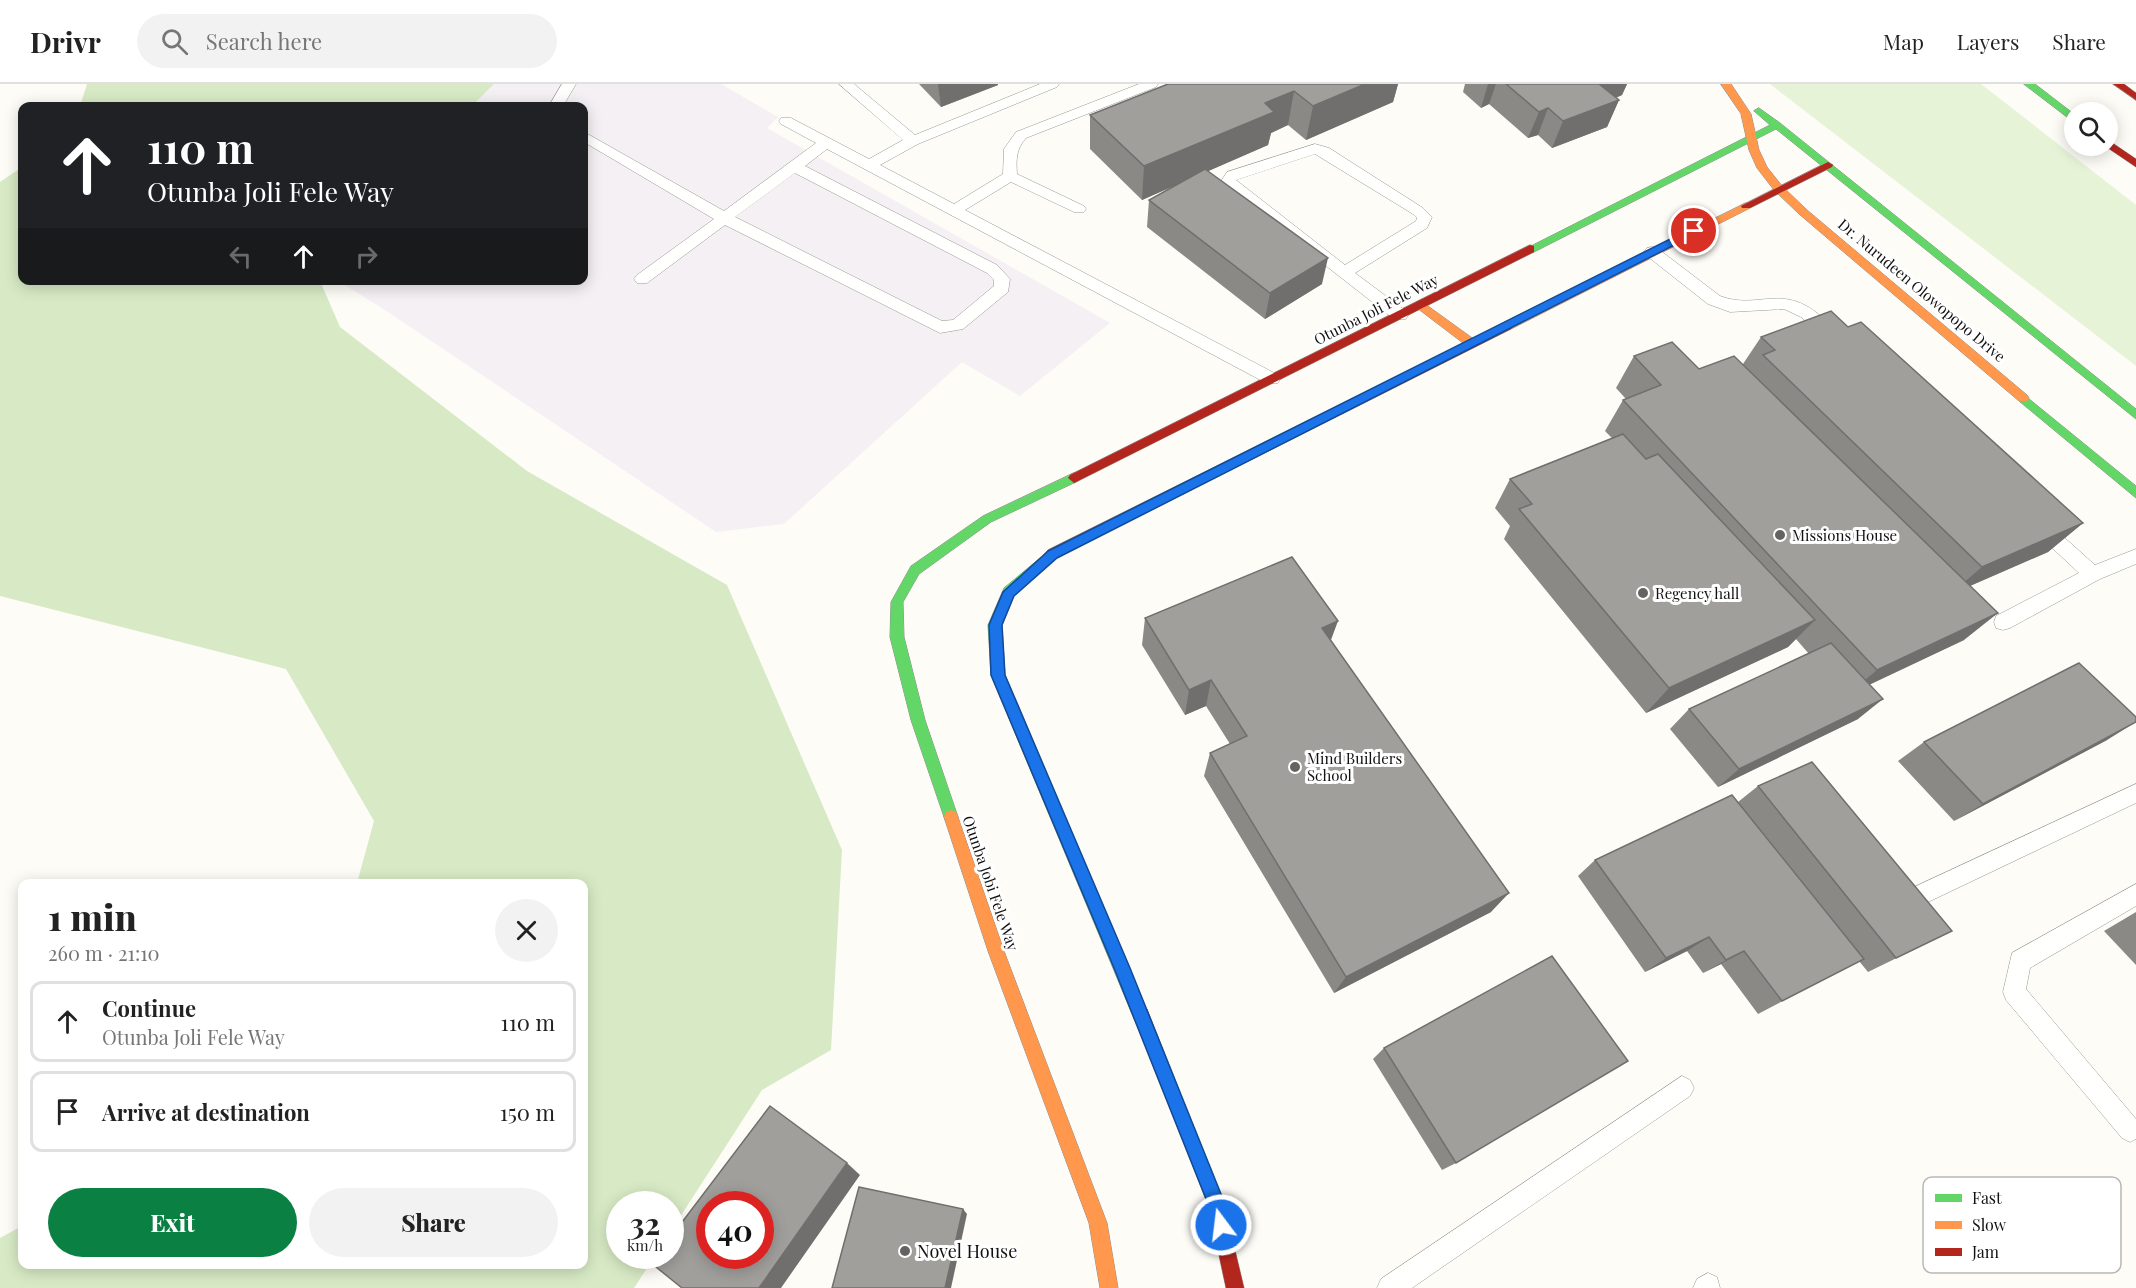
<!DOCTYPE html>
<meta charset="utf-8">
<style>
:root{--surface:#fff;--page:#f2f2f2;--text:#222;--muted:#767676;--line:#e0e0e0;--accent:#0b8043}
body{margin:0;font-family:"Playfair Display",serif;background:var(--page);color:var(--text);height:100vh;display:flex;flex-direction:column;font-size:22px;white-space:nowrap}
*{box-sizing:border-box;margin:0}
p{font-size:20px;color:var(--muted)}
.icon{flex:none;width:33px;height:33px;fill:none;stroke:currentColor;stroke-width:2;stroke-linecap:round;stroke-linejoin:round}
.map{position:relative;flex:1;overflow:hidden}
.drawer{position:absolute;left:18px;top:795px;width:570px;height:390px;display:flex;flex-direction:column;background:var(--surface);border-radius:12px;box-shadow:0 3px 15px #0003}
.drawer>*{flex:none}
.hud{position:absolute;left:18px;top:18px;width:570px;height:183px;border-radius:12px;box-shadow:0 3px 15px #0003;background:#202124;color:#fff;overflow:hidden}
.tools{position:absolute;left:2064px;top:18px;display:grid;gap:12px}
.tools a{display:grid;place-items:center;width:54px;height:54px;border-radius:50%;background:var(--surface);box-shadow:0 3px 15px #0003;font-size:30px}
.speed{position:absolute;left:606px;top:1107px;display:flex;gap:12px;font-size:30px;font-weight:700;text-align:center}
.speed>*{display:grid;place-content:center;width:78px;height:78px;border-radius:50%;background:var(--surface);box-shadow:0 3px 15px #0003;line-height:1}
.speed small{font-size:15px;font-weight:400}
.speed .limit{border:9px solid #d22;background:#fff;color:#111}
.pin{position:absolute;display:grid;place-items:center;width:51px;height:51px;color:#fff;margin:-26px;border:3px solid #fff;border-radius:50%;box-shadow:0 2px 6px #0007}
.me{position:absolute;width:66px;margin:-33px;rotate:345deg;stroke-linejoin:round;filter:drop-shadow(0 0 4px #0008)}
.turn{display:flex;align-items:center;gap:21px;height:126px;padding:0 30px;font-size:27px}
.turn .icon{width:78px;height:78px;stroke-width:2.5}
.turn b{display:block;font-size:42px;line-height:51px}
.lanes{display:flex;align-items:center;height:57px;padding:0 30px;background:#0003;justify-content:center;gap:30px;direction:ltr}
.lanes .off{opacity:.35}
.round{display:grid;place-items:center;flex:none;width:63px;height:63px;border-radius:32px;background:var(--page)}
.head{display:flex;align-items:center;justify-content:space-between;height:102px;padding:0 30px}
h1{font-size:36px;font-weight:800;line-height:45px}
.action{display:flex;gap:12px;margin-top:auto;padding:12px 30px}
.action a{flex:1;height:69px;border-radius:36px;background:var(--accent);color:#fff;font-size:24px;font-weight:800;line-height:69px;text-align:center}
.action a+a{background:var(--page);color:var(--text)}
ul{padding:0;list-style:none}
li{display:flex;align-items:center;gap:18px;height:81px;margin:0 12px 9px;padding:0 18px;border:3px solid var(--line);border-radius:12px}
li div{flex:1}
li b{display:block;font-size:22px}
li em{font-style:normal}
header{display:flex;align-items:center;gap:36px;box-sizing:border-box;height:84px;padding:0 30px;background:var(--surface);border-bottom:2px solid var(--line)}
header strong{font-size:28px}
nav{display:flex;gap:33px;margin-inline-start:auto;font-size:21px}
.search{width:420px;height:54px;background:var(--page);display:flex;align-items:center;gap:15px;box-sizing:border-box;padding:0 21px;border-radius:33px;color:var(--muted);font-size:22px}
.map>svg:first-child{display:block}
.industrial{fill:#f5f0f3}
.green{fill:#e7f3d7}
.forest{fill:#d8eac5}
.lines{fill:none;stroke-linecap:round;stroke-linejoin:round}
.lane-casing{stroke:#979795;stroke-width:1}
.fast-casing{stroke:#8e8d8b;stroke-width:1}
.slow-casing{stroke:#8e8d8b;stroke-width:1}
.jam-casing{stroke:#8e8d8b;stroke-width:1}
.lane{fill:#fffffe;fill-rule:evenodd}
.fast{fill:#63d668;fill-rule:evenodd}
.slow{fill:#ff974d;fill-rule:evenodd}
.jam{fill:#b3261e;fill-rule:evenodd}
.wall{fill:#8a8986}
.shaded-wall{fill:#716f6d}
.building{fill:#a19f9c;stroke:#716f6d;stroke-width:1.5;fill-rule:evenodd}
.route{fill:#1a73e8;stroke:#114b97;stroke-width:1.5}
.poi-dot{fill:#646362;stroke:#fff;stroke-width:2}
.labels{text-anchor:middle;dominant-baseline:central;stroke-width:6;stroke-linejoin:round;paint-order:stroke}
.street-label{font-size:15px;fill:#111;stroke:#fff}
.poi-label{font-size:15px;fill:#111;stroke:#fff;text-anchor:start}
.near-poi-label{font-size:18px;fill:#111;stroke:#fff;text-anchor:start}
.key{fill:#fff;stroke:#b8b8b8;stroke-width:1.5}
.key-label{font-size:16px;fill:#111}
</style>
<header>
<strong>Drivr</strong>
<div class="search"><svg class="icon" aria-label="search" viewBox="0 0 24 24"><circle cx="10" cy="10" r="6"/><path d="M15 15l6 6"/></svg>Search here</div>
<nav><a>Map</a><a>Layers</a><a>Share</a></nav>
</header>
<div class="map">
<svg width="2136" height="1204" viewBox="0 0 2136 1204">
<rect width="100%" height="100%" fill="#fdfcf7"/>
<path class="industrial" d="M494 0H721L778 33 767 44 1110 239 1020 312 962 278 784 440 716 448 382 224 338 197 584 196V22H472Z"/>
<path class="green" d="M1770 0H1981L2136 121V282Z"/>
<path class="forest" d="M87 0H494L472 22H80Z
M22 83V196L320 197 340 243 527 387 727 501 842 766 831 966 762 1006 671 1147 670 1120H620V1172H655L634 1204H0V1154L22 1142V1180H584V800L357 799 374 737 286 585 0 512V98Z"/>
<g class="lines">
<g class="lane-casing">
<path id="lane" d="M562 0H576L563 22H549Z
M839 0H854L915 51 1040 0H1059L1057 3 918 60 880 81 954 120 1003 90 1004 65 1016 48 1139 0H1158L1156 3 1026 54C1016 65 1016 76 1017 90L1084 122 1086 125 1084 128H1074L1011 98 965 126 1278 291 1280 295 1278 299H1266L827 65 805 82 997 181 1010 195 1008 208 963 245 940 249 725 141 647 199H637L634 195 637 191 714 135 584 58V48L724 127 816 59 781 40 779 37 781 34H791L869 75 903 56ZM795 89 987 189 994 196V202L953 236 942 237 735 133Z
M1315 60 1329 64 1423 124 1432 133 1427 144 1355 189 1406 227 1408 231 1406 235H1394L1229 106 1221 97 1227 88ZM1315 70 1413 130 1417 134 1416 137 1345 181 1236 96Z
M1652 163 1657 164 1720 212C1759 227 1782 197 1823 234 1828 239 1835 244 1839 251L1837 255H1825L1801 233 1784 225 1730 228 1708 220 1647 172 1644 168 1647 164Z
M2041 436 2047 438 2095 481 2136 465V480L2100 495 2010 544 2003 546 1996 544 1994 538 1996 532 2079 489 2035 448 2032 443 2035 438Z
M2136 700V719L1926 819 1918 822 1910 819 1907 812 1910 805Z
M2136 800V822L2030 884 2026 905 2136 1035V1055L2130 1058 2122 1054 2006 916 2003 908 2012 869Z
M1682 992 1690 996 1694 1004 1690 1012 1412 1204H1377L1381 1195Z
M1708 1189 1717 1193 1720 1204H1693L1697 1195Z"/>
</g>
<g class="fast-casing">
<path id="fast" d="M2024 0H2035L2074 30V37L2071 36Z
M1759 24 1780 39 2136 325V335L1776 45 1534 168 1530 169 1525 165 1770 41 1754 27Z
M2023 310 2136 402V414L2019 317 2017 314 2019 311Z
M1074 389 1078 391 1080 394 1078 397 991 438 919 490 903 518 904 553 925 636 958 733 956 738 951 740 946 738 944 733 911 636 890 553 891 518 911 482 983 432Z
M1044 473 1048 474 1050 478 1048 482 1014 511 1002 541 1005 591 1149 931 1147 937 1141 939 1135 937 991 591 988 541 1004 504 1040 474Z"/>
</g>
<g class="slow-casing">
<path id="slow" d="M1721 0H1731L1751 30 1759 66 1767 83 1782 102 1807 126 2027 311 2029 314 2027 317H2019L1799 130 1774 106 1757 84 1749 66 1741 30Z
M1746 119 1750 120V124L1511 245 1507 246 1501 242 1503 239Z
M1421 217 1475 256V262H1467L1417 224V218Z
M951 726 956 728 958 733 1004 867 1107 1139 1118 1204H1100L1089 1139 988 867 944 733 946 728Z"/>
</g>
<g class="jam-casing">
<path id="jam" d="M2113 0H2124L2136 9V16Z
M2108 56 2136 75V83L2105 62H2108Z
M1828 78 1833 81 1832 83 1750 124H1742L1741 122Z
M1530 161 1534 162V168L1078 397 1074 399 1068 394 1070 391Z
M1507 238 1513 242 1511 245 1056 474 1048 482H1040L1038 478 1048 466Z
M1141 923 1147 925 1224 1120 1244 1204H1226L1208 1120 1133 931 1135 925Z"/>
</g>
<use href="#lane" class="lane"/>
<use href="#fast" class="fast"/>
<use href="#slow" class="slow"/>
<use href="#jam" class="jam"/>
</g>
<path class="wall" d="M919 0H998V1L941 23Z
M1168 0H1398L1393 18 1306 56 1288 41 1271 49 1268 61 1208 87 1322 200 1265 235 1147 143 1149 116 1177 100 1142 116 1090 65V31Z
M1465 0H1627L1622 11 1616 14 1619 16 1607 43 1552 64 1538 51 1528 54 1489 20 1481 24 1463 8Z
M1848 243 2083 439 2048 468 1970 502 1964 556 1869 601 1858 635 1718 703 1670 645 1689 625 1809 570 1796 555 1788 563 1646 629 1504 455 1510 442 1495 424 1510 395 1612 354 1605 347 1623 316 1626 315 1616 304 1634 272 1699 285 1743 280 1761 253Z
M1145 534 1331 556 1491 828 1334 909 1204 692 1210 669 1230 660 1206 622 1185 631 1142 561Z
M2107 656 1954 737 1898 677 1924 658Z
M1758 702 1952 847 1868 888 1859 877 1758 930 1721 880 1703 889 1687 867 1645 888 1578 792 1595 776 1738 718Z
M2136 828V881L2104 847Z
M1384 964 1456 1079 1442 1086 1373 975Z"/>
<path class="shaded-wall" d="M938 0H998V1L941 23Z
M1365 0H1398L1393 18 1306 56 1313 22Z
M1488 0H1496L1489 20 1481 24Z
M1596 0H1627L1622 11 1585 25Z
M1294 7 1288 41 1271 49 1268 61 1142 116 1144 82 1265 19Z
M1619 16 1607 43 1552 64 1563 37Z
M1548 24 1538 51 1528 54 1539 28Z
M1328 174 1322 200 1265 235 1270 209Z
M2083 439 2048 468 1949 511 1982 483Z
M1998 529 1964 556 1847 611 1877 586Z
M1815 536 1788 563 1646 629 1669 604Z
M1338 537 1328 564 1322 544Z
M1211 596 1206 622 1185 631 1189 606Z
M1883 615 1858 635 1718 703 1739 685Z
M2136 638 2107 656 1954 737 1983 720Z
M1509 809 1491 828 1334 909 1346 893Z
M1709 853 1687 867 1645 888 1666 874Z
M1744 867 1721 880 1703 889 1726 876Z
M847 1079 860 1091 781 1204H759Z
M963 1125 967 1130 951 1204H945Z"/>
<path class="building" d="M1168 0H1365L1313 22 1294 7 1265 19 1274 28 1144 82 1090 31Z
M1506 0H1599L1619 16 1563 37 1548 24 1539 28Z
M1205 85 1328 174 1270 209 1149 116Z
M1831 227 1848 243 1861 238 2083 439 1982 483 1763 271 1775 266 1761 253Z
M1672 258 1699 285 1734 272 1998 529 1877 586 1623 316 1661 301 1634 272Z
M1623 350 1646 375 1658 370 1815 536 1669 604 1519 425 1532 420 1510 395Z
M1292 473 1338 537 1322 544 1509 809 1346 893 1210 669 1247 652 1211 596 1189 606 1145 534Z
M1831 559 1883 615 1739 685 1689 625Z
M2079 579 2136 633V638L1983 720 1924 658Z
M1812 678 1952 847 1896 874 1758 702Z
M1732 711 1864 875 1782 917 1744 867 1726 876 1709 853 1666 874 1595 776Z
M1552 872 1628 977 1456 1079 1384 964Z
M770 1022 847 1079 759 1204H682L651 1179 657 1172H670V1154ZM710 1120H760V1172H710Z
M859 1103 963 1125 945 1204H832Z"/>
<path class="route" d="M1694 143 1698 145V149L1057 474 1014 512 1002 541 1005 591 1130 884 1225 1120 1230 1141 1227 1147 1221 1150 1215 1147 1208 1120 1114 884 991 591 989 541 1003 508 1048 467Z"/>
<g class="poi-dot">
<circle cx="1780" cy="451" r="6"/>
<circle cx="1643" cy="509" r="6"/>
<circle cx="1295" cy="683" r="6"/>
<circle cx="905" cy="1167" r="6"/>
</g>
<g class="labels">
<g class="street-label">
<text transform="translate(1922 206) rotate(40)">Dr. Nurudeen Olowopopo Drive</text>
<text transform="translate(1376 225) rotate(-27)">Otunba Joli Fele Way</text>
<text transform="translate(991 799) rotate(71)">Otunba Jobi Fele Way</text>
</g>
<g class="poi-label">
<text x="1792" y="451">Missions House</text>
<text x="1655" y="509">Regency hall</text>
<text x="1307" y="674">Mind Builders<tspan x="1307" dy="17">School</tspan></text>
</g>
<g class="near-poi-label">
<text x="917" y="1167">Novel House</text>
</g>
</g>
<rect x="1923" y="1093" width="198" height="96" rx="9" class="key"/>
<rect x="1935" y="1110" width="27" height="8" fill="#63d668"/>
<rect x="1935" y="1137" width="27" height="8" fill="#ff974d"/>
<rect x="1935" y="1164" width="27" height="8" fill="#b3261e"/>
<g class="key-label">
<text x="1972" y="1120">Fast</text>
<text x="1972" y="1147">Slow</text>
<text x="1972" y="1174">Jam</text>
</g>
</svg>
<div class="tools">
<a><svg class="icon" aria-label="search" viewBox="0 0 24 24"><circle cx="10" cy="10" r="6"/><path d="M15 15l6 6"/></svg></a>
</div>
<div class="speed"><div>32<small>km/h</small></div><div class="limit">40</div></div>
<div class="pin" style="left:1694px;top:147px;background:#d93025"><svg class="icon" aria-label="arrive" viewBox="0 0 24 24"><path d="M6 21V4h12l-3 4 3 4H6"/></svg></div>
<svg class="me" style="left:1221px;top:1141px" viewBox="-20 -20 40 40"><circle r="17" fill="#1a73e8" stroke="#fff" stroke-width="3"/><path d="M0-11L8 9 0 5-8 9z" fill="#fff"/></svg>
<div class="hud">
<div class="turn"><svg class="icon" aria-label="ahead" viewBox="0 0 24 24"><path d="M12 20V5M6 11l6-6 6 6"/></svg><div><b>110 m</b>Otunba Joli Fele Way</div></div>
<div class="lanes"><svg class="icon off" aria-label="left" viewBox="0 0 24 24"><path d="M17 20v-9H6M10 6l-5 5 5 5"/></svg><svg class="icon" aria-label="ahead" viewBox="0 0 24 24"><path d="M12 20V5M6 11l6-6 6 6"/></svg><svg class="icon off" aria-label="right" viewBox="0 0 24 24"><path d="M7 20v-9h11M14 6l5 5-5 5"/></svg></div>
</div>
<section class="drawer">
<div class="head"><div><h1>1 min</h1><p>260 m · 21:10</p></div><a class="round"><svg class="icon" aria-label="close" viewBox="0 0 24 24"><path d="M6 6l12 12M18 6L6 18"/></svg></a></div>
<ul>
<li><svg class="icon" aria-label="ahead" viewBox="0 0 24 24"><path d="M12 20V5M6 11l6-6 6 6"/></svg><div><b>Continue</b><p>Otunba Joli Fele Way</p></div><em>110 m</em></li>
<li><svg class="icon" aria-label="arrive" viewBox="0 0 24 24"><path d="M6 21V4h12l-3 4 3 4H6"/></svg><div><b>Arrive at destination</b></div><em>150 m</em></li>
</ul>
<div class="action"><a>Exit</a><a>Share</a></div>
</section>
</div>
